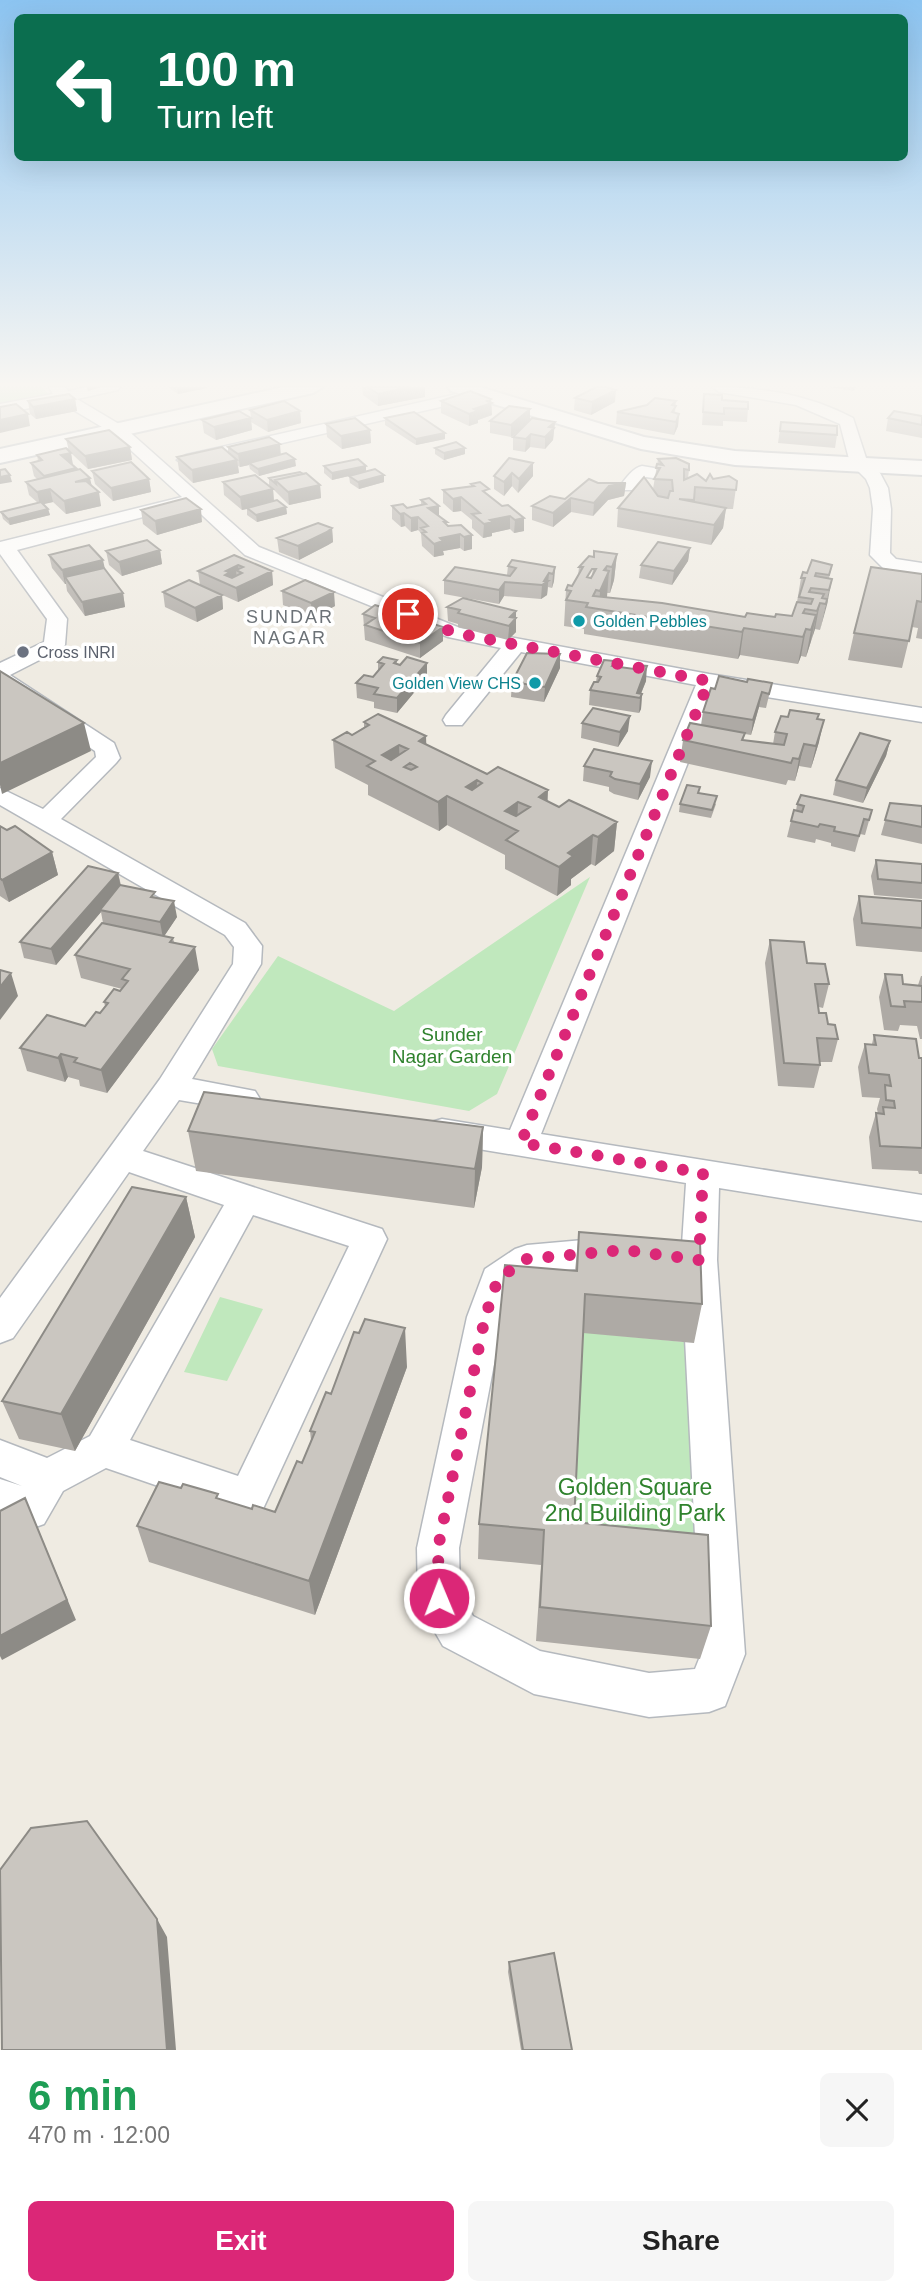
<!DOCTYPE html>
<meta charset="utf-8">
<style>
:root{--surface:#fff;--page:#f6f6f6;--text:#222;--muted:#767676;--accent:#db2777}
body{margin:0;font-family:Helvetica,sans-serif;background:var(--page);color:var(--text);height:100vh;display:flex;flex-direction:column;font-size:26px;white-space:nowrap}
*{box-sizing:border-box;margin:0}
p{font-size:23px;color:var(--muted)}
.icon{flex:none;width:38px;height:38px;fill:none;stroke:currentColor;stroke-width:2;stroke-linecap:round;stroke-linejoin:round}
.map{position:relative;height:2050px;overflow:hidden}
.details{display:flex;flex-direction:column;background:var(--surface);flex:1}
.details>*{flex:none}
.guide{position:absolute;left:14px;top:14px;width:894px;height:147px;border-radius:10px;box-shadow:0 7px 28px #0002;background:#0b6e4f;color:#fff;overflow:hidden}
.pin{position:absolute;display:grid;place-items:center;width:60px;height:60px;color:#fff;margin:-30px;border:4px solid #fff;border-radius:50%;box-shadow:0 2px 7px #0007}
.me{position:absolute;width:77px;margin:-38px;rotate:359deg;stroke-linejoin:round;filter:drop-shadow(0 0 5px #0008)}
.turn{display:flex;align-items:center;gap:24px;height:147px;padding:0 28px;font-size:32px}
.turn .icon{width:91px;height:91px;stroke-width:2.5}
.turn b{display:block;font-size:49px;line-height:60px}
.round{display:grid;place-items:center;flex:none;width:74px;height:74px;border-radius:10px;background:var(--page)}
.summary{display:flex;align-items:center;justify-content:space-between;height:119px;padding:0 28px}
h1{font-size:42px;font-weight:800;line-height:52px;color:#1e9e55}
.button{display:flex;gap:14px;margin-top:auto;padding:14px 28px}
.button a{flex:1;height:80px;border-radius:10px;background:var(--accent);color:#fff;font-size:28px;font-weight:800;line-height:80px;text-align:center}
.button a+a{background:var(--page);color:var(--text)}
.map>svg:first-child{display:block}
.green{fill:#c0e8bd}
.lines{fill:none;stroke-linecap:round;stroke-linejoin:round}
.minor-casing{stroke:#b5b9be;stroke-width:3}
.tertiary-casing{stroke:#b5b9be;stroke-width:4}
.secondary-casing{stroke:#b4b9be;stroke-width:4}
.minor{fill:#fff;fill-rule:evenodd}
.tertiary{fill:#fff;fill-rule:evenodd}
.secondary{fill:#fff;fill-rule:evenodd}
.wall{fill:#aeaaa5;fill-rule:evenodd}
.shaded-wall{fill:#8d8b86}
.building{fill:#cac6c0;stroke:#8d8b86;stroke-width:2;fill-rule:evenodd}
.route{stroke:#db2777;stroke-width:12;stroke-dasharray:0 21.6}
.culture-dot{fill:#0f9aa8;stroke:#fff;stroke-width:2.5}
.worship-dot{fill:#6b7280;stroke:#fff;stroke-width:2.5}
.labels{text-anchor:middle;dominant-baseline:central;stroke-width:7;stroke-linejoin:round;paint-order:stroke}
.far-culture-label{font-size:16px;fill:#0d838f;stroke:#fff;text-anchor:start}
.far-worship-label{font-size:16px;fill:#5b616d;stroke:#fff;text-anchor:start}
.far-neighbourhood-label{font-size:18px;letter-spacing:2px;fill:#6c7277;stroke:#fff}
.park-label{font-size:19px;fill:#2f822d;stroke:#fff}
.near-park-label{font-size:23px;fill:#2f822d;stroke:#fff}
</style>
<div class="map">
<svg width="922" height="2050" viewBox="0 0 922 2050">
<rect width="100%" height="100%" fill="#efebe2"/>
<path class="green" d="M0 387H42L48 394 0 403Z
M590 877 497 1094 469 1111 218 1066 212 1049 278 956 394 1011Z
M220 1297 263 1309 227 1381 184 1372Z
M581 1332 694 1343 699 1570 570 1557Z"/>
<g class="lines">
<g class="minor-casing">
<path id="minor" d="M49 387H65L68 391 87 387H120L118 390 77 399 124 427 259 547 460 628 709 674 922 708V722L717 689 541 1134 922 1195V1221L719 1188 717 1260 745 1654 725 1706 709 1712 649 1717 534 1694 443 1646 424 1613 418 1598 417 1548 467 1317 485 1269 515 1249 527 1245 617 1237 629 1241 634 1251 629 1261 617 1265 534 1273 513 1288 503 1317 459 1548 460 1593 473 1616 540 1651 649 1673 695 1669 701 1654 681 1260 686 1183 442 1143 431 1140 426 1131 431 1122 442 1119 510 1130 696 685 521 652 462 725H446L443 720 446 715 501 648 448 637 245 555 188 502 185 506 17 550 67 619 65 645 61 649 10 675 114 743 120 758 116 763 61 819 245 923 262 946 261 964 192 1079 255 1091 260 1099 255 1107 244 1111 179 1100 143 1151 382 1229 387 1239 262 1511 248 1517 106 1468 63 1491 44 1524 30 1529 0 1517V1479L22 1486 0 1477V1440L47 1458 90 1436 224 1205 129 1172 13 1338 0 1343V1298L160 1079 233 964 234 947 225 935 0 805V788L43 809 96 757 95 751 0 688V663L44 642 47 619 0 554V542L182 497 112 433 60 402 0 414V404L53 394ZM253 1215 349 1246 238 1476 130 1440Z
M712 387C761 387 808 394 853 418L867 461 880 473 888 488 891 509 890 553 896 559 922 563V575L883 568 870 555 873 509 870 488 866 479 850 463 840 424 796 405 719 392Z
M479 389 487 394 484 397 186 465 177 460 186 455Z
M642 466 666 470 669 474 660 479 646 477 635 490H623L620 486C626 478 633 468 642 466Z"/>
</g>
<g class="tertiary-casing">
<path id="tertiary" d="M448 387H480L644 437 735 451 922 461V475L735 465 641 449 451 391Z"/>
</g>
<g class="secondary-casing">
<path id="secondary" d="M284 387H323L313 393 0 463V449Z"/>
</g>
<use href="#minor" class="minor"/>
<use href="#tertiary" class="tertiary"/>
<use href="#secondary" class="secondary"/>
</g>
<path class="wall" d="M168 387H207V388L178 394Z
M362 387H425V397L378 406 363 395Z
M828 387H856L854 391Z
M704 394 748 409 747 422 723 421V426L702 425Z
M575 398 615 402 591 415 574 410Z
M75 399 77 411 36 419 30 414 28 401Z
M491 399 492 415 478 420V423L469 426 441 413V401Z
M676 401 675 413 679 414 678 426 674 435 616 424 617 412Z
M530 409V421L555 422 553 440 545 449 530 447 525 452 513 450V437L524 427 511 437 490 433V421Z
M250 410 300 411 301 423 268 432 251 422 252 430 216 440 204 433 202 420 251 417Z
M922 416V438L886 431 888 418Z
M385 418 445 433V439L416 445 385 425Z
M781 422 837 435 835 448 778 443Z
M326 424 370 430 371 443 342 449 327 437Z
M66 439 130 447 132 460 88 469 71 453 73 466 92 486 101 506 66 514 53 502 43 504 48 509 50 515 10 525 3 519 1 512 38 503 29 495 26 482 37 479 34 476 31 463 38 461 37 455 69 451Z
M228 447 281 455 296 466 259 476 250 469 249 465 240 467 238 466 239 473 193 483 179 470 177 457 228 453Z
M435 448 465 454 444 460 435 454Z
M658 459 689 470 688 478 706 481 713 479 737 481 733 509H726L723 528 711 545 617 527 618 508 653 489Z
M533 463V476L518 493 512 486 504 496 494 489V476Z
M324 466H366V472L384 482 359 489 350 483 349 476 332 480 324 473Z
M92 471 149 479 151 492 113 501 95 484Z
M269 478 320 485 321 498 289 505 269 485Z
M223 482 273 489 274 501 286 507 287 514 257 522 247 515V509L242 510 224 495Z
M598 483H626L624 496 608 500 593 516 571 512 553 527 532 520V506L565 499Z
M471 484 489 495 502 506 524 518V531L514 533 510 529 492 533V536L483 538 472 528V520L461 511 453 512 443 503V490L471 486Z
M421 500 439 516 448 526 461 525 472 549 464 551 460 548 443 551 444 555 434 557 422 546 421 533 418 530 411 532 405 526 401 527 392 519V506L407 508 421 505Z
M141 510 202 522 157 535 143 524Z
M332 528 333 542 328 545 299 560 279 552 277 538Z
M690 548 688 561 672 585 639 578 641 565Z
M160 550 162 564 122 576 109 565 106 551Z
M617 554 614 580 610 593H607V597L745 617 792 616 797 602 801 578 807 573 832 565 829 578 832 579 820 630 815 629 806 657 801 656 798 664 740 655 738 659 584 634V629L564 626 566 590 572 586 578 576 579 567 594 557ZM592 569H593L592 575 591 578 587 577Z
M49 555 105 569 123 593 125 607 85 616 67 591 66 584H65L52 568Z
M234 555 272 571 273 585 238 602 200 585 198 571Z
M508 566 555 567 554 581 552 588 548 587 547 595 541 599 504 596 499 604 444 594V580L507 575Z
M922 574V639L916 638 918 628 912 627 902 668 848 660 854 633Z
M282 591 335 606 312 618 283 605Z
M163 592 222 595 223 609 197 622 165 607Z
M447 607 516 611V632L508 640 458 627V624L448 621Z
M363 614 443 641 420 658 365 640Z
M397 660V664L427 677 397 713 374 708V702L357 698 356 683 373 677 378 671V662Z
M615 661 614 666 646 681 641 694H642L641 709 639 713 589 705 590 690 596 682 597 676Z
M560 668 544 702 511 697 512 682Z
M747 682 772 683 766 708 759 707 751 735 745 734 743 740 773 744 775 732 818 719 819 742 811 768 799 766 795 781 788 780 786 785 680 762 683 740 701 725 703 712 715 689Z
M364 722 427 745 559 807 617 822 614 851 595 866 591 864 571 879V885L557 896 505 869V855L447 825 439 831 368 795V785L335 768 333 740 352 735 364 727Z
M582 723 628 731 618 747 581 738Z
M890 741 886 756 863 803 833 795 836 780Z
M584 766 650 777 638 800 614 794 609 791V787L583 781Z
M699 793 716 804 711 818 679 812 680 804Z
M890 803 922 806V844L881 835Z
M797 804 872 810 865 835 860 834 855 852 831 846V843L816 839 815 843 787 837 791 821 796 811Z
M0 826 7 830 52 852 58 875 9 902 0 896Z
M876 860 922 864V899L874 895 871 876Z
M118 873 121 885 156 897 177 917 164 936 173 938 174 942 199 970 107 1093 80 1086 79 1080 68 1077 65 1082 27 1071 20 1048 85 1026 100 1013 105 1006 104 1002 122 989 81 978 75 955 103 923 101 912 56 965 24 958 20 942Z
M859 896 922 901V952L856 946 853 919Z
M770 940 807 963 829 984 823 1008 819 1007V1013L838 1039 832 1062H820V1065L814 1088 778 1086 765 963Z
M885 974 903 984 918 985 921 976H922V1039H920L917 1026 900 1025 898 1031 884 1030 879 997Z
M874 1035 919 1058H922V1174H919L918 1171 872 1169 869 1137 876 1113 878 1114 877 1109 880 1098 862 1097 858 1067 865 1044H872Z
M483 1127 482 1167 474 1208 196 1171 188 1131Z
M186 1197 195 1237 75 1451 19 1439 2 1401Z
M579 1232 702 1304 694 1343 583 1333 574 1522 711 1626 700 1659 536 1641 541 1565 478 1559 479 1524 575 1271Z
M407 1367 315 1615 149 1562 137 1526 220 1500 252 1509 275 1512 302 1463 311 1440 310 1431 331 1394Z
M509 1962 572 2050H521L508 1972Z"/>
<path class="shaded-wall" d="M87 387H102L88 391Z
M177 387H207V388L178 394Z
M410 387H425V397L378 406V394Z
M616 390 615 402 591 415 592 402Z
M75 399 77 411 36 419 33 407Z
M491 399 492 415 478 420V423L469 426V414L474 409 487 401Z
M530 409V422L511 437V425Z
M300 411 301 423 268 432 267 420Z
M28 414 30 426 0 433V420Z
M679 414 678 426 674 435 676 422Z
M251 418 252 430 216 440 214 427Z
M555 422 553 440 545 449V437L549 427Z
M370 430 371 443 342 449 341 436Z
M445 433V439L416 445V439Z
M531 434 530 447 525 452 526 439Z
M280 444 281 457 249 463V465L240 467 238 454Z
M130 447 132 460 88 469 85 456Z
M465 448V454L444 460V453Z
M71 453 73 466 61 455Z
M295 459 296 466 259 476 258 469Z
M237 460 239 473 193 483 192 470Z
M533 463V476L518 493 519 479Z
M366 466V472L332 480V473Z
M76 468 78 481 90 478 93 491 47 489 44 476Z
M512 473V486L504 496V482Z
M10 475 12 482 0 484V477Z
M384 475V482L359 489 358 482Z
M149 479 151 492 113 501 111 488Z
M626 483 624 496 608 500 593 516 594 503 609 486Z
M320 485 321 498 289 505 288 492Z
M50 489 53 502 40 505 37 492Z
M273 489 274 503 242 510 240 497Z
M99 492 101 506 66 514 64 501Z
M461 497V511L453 512V499Z
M571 498V512L553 527V513Z
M439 506V520L428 508Z
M286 507 287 514 257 522 256 515Z
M726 508 723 528 711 545 714 525Z
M48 509 50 515 10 525 8 519Z
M201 509 202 522 157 535 155 521Z
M404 513 405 526 401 527 400 514Z
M510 516V529L492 533V536L483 538 484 524 490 520Z
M418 517V530L411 532V518Z
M524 518V531L514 533 515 520Z
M332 528 333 542 328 545 299 560 298 546Z
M460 534V548L443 551 444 555 434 557V544L440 538Z
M472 535V549L464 551V537Z
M690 548 688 561 672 585 674 571Z
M160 550 162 564 122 576 119 562Z
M617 554 614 580 610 593 612 567Z
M103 560 106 574 65 577 66 584H65L62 570Z
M238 565 239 572 236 570 237 581 225 575 226 571Z
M607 566 606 578 609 571 607 597 599 609 600 591 604 570Z
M555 567 554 581 552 588 553 574Z
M272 571 273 585 238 602 236 588Z
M549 573 547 595 541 599 542 585Z
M832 579 827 605 820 630 829 590Z
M505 582 504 596 499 604V590Z
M334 592 335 606 312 618 311 603Z
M123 593 125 607 85 616 82 602Z
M222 595 223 609 197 622 195 608Z
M820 603 815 629 812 638 817 611Z
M516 611V632L508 640 510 617Z
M816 615 811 641 806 657 811 630Z
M443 627V641L420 658V643Z
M744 628 740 655 738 659 742 632Z
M806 629 801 656 798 664 803 637Z
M560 654V668L544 702 545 687Z
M427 663V677L397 713V698Z
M647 666 646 681 639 698 637 693Z
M762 692 759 707 751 735 753 720Z
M642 694 641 709 639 713 640 698Z
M630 716 628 731 618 747 620 732Z
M824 720 819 742 811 768 816 746Z
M84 723 91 751 2 794 0 785V763Z
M426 736 427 765 419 741Z
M890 741 886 756 863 803 867 788Z
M804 744 799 766 795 781 799 759Z
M399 745 400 773 382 755Z
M652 761 650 777 638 800 640 784Z
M477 780 476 809 466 787Z
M548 790 547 819 539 797Z
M447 796V825L439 831 438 802Z
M518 802 517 830 505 811Z
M617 822 614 851 595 866 598 837Z
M593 835 591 864 571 879V885L557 896 559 867 568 853Z
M52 852 58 875 9 902 2 880Z
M118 873 121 888 100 910 101 912 56 965 51 949Z
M174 901 177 917 163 938 160 922Z
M195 947 199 970 107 1093 101 1070Z
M11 973 18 996 0 1020V987Z
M61 1054 68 1077 65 1082 58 1058Z
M483 1127 482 1167 474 1208 475 1169Z
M186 1197 195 1237 75 1451 61 1414Z
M405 1328 407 1367 315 1615 309 1581Z
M25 1498 76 1620 2 1660 0 1656V1636Z
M157 1919 167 1937 176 2050H167Z"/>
<path class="building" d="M368 387H410L378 394Z
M596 387H606L616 390 592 402 575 398Z
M470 391 491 399 487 401 492 403 474 409 478 411 469 414 441 401Z
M69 394 75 399 33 407 28 401Z
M704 394 722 395V400L748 402V409L724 408V414L703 412Z
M655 398 676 401 672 405 676 406 672 412 679 414 676 422 617 412 647 405Z
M284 401 300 411 267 420 250 410Z
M16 404 28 414 0 420V407Z
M509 406 530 409 511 425 490 421Z
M239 411 251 418 214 427 202 420Z
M894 411 922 416V425L888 418Z
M414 412 445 433 416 439 385 418Z
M355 418 370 430 341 436 326 424Z
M532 418 555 422 549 427 554 428 545 437 531 434 526 439 513 437Z
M781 422 837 426V435L780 431Z
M109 430 130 447 85 456 66 439Z
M269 437 280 444 238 454 228 447Z
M456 442 465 448 444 453 435 448Z
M222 447 237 460 192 470 177 457Z
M66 448 71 453 61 455 76 468 44 476 31 463 42 460 37 455Z
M286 453 295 459 258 469 249 463Z
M509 458 533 463 519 479 512 473 504 482 494 476Z
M676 458 689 464V470L684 469V480L697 474 706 481 710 474 713 479 729 476 737 481 736 490 695 487 694 500 679 499 726 508 714 525 618 508 644 477 658 496 668 498 670 491H673L672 480 654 479 660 468H656L657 464 663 465 658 459Z
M358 459 366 466 332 473 324 466Z
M131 462 149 479 111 488 92 471Z
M5 469 10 475 0 477V470Z
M80 469 90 478 75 482 86 481 99 492 64 501 50 489 37 492 26 482Z
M375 469 384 475 358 482 349 476Z
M300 472 303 474 275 480 276 484 269 478Z
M306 473 320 485 288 492 275 480Z
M255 475 273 489 240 497 223 482Z
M589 479 598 483H626L609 486 594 503 571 498 553 513 532 506 550 496 565 499Z
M480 482 489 489 483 491 502 506 508 505 524 518 515 520 510 516 490 520 493 522 484 524 472 514 480 513 461 497 453 499 443 490 474 486 471 484Z
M186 498 201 509 155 521 141 510Z
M429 498 439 506 428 508 447 522H444L448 526 461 525 472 535 464 537 460 534 440 538 443 541 434 544 422 533 426 532 421 528 428 526 418 517 411 518 404 513 400 514 392 506 403 504 407 508 426 504 421 500Z
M277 500 286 507 256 515 247 508Z
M41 502 48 509 8 519 1 512Z
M318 523 332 528 327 532 298 546 277 538Z
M147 540 160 550 119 562 106 551Z
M658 542 690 548 674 571 641 565Z
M89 545 103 560 62 570 49 555Z
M594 551 617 554 612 567 607 566 604 570 609 571 600 591 596 590 593 596 662 603 745 617 747 613 775 617 776 614 792 616 797 602 811 604 813 599 799 597 805 578H801L803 572 807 573 812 560 832 565 829 575 816 573 815 576 832 579 829 590 811 588 809 592 824 594 822 598 827 599 826 604 820 603 817 611 805 609 803 613 816 615 811 630 806 629 803 637 744 628 742 632 586 607 588 603 566 600 571 591 566 590 568 585 572 586 583 567H579L589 556 594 557ZM592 569H596L591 578 587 577Z
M234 555 272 571 236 588 198 571ZM238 565 243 567 236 570 242 573 232 578 225 575 230 572 226 571Z
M512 560 555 567 553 574 549 573 544 581H548L542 585 505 582 499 590 444 580 455 567 510 576 516 568 508 566Z
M871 567 922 574V602L917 601 909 641 854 633Z
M104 568 123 593 82 602 65 577Z
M189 580 222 595 195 608 163 592Z
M305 580 334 592 311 603 282 591Z
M463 598 516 611 510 617 516 618 509 626 458 613 460 610 447 607Z
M375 605 443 627 420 643 365 625 375 618 363 614Z
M527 653 560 654 545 687 512 682Z
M383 657 397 660 394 663 400 665 407 657 427 663 397 698 374 694 378 688 356 683 364 675 373 677 384 664 378 662Z
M604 660 615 661 612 666 634 669 636 665 647 666 637 693 642 694 640 698 590 690 594 682H598L601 677 597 676Z
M0 671 84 723 0 763Z
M719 676 747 682 748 679 772 683 769 694 762 692 753 720 703 712 711 688 715 689Z
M593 708 630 716 620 732 582 723Z
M790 710 819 714 817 719 824 720 816 746 804 744 799 759 793 758 791 763 683 740 690 723 745 733 742 740 784 745 787 734 775 732 781 716 788 717Z
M378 714 426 736 419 741 487 774 498 767 548 790 539 797 559 807 569 800 617 822 598 837 593 835 568 853 573 856 559 867 506 840 518 831 447 796 438 802 367 766 375 761 333 740 347 732 352 735 369 725 364 722ZM399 745 408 749 391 760 382 755ZM410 763 417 767 411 770 404 767ZM477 780 482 783 472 790 466 787ZM518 802 530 807 516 816 505 811Z
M860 733 890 741 867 788 836 780Z
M594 749 652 761 640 784 615 779 610 776 612 772 584 766Z
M687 785 700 787 698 793 717 796 712 810 680 804Z
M801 795 872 810 869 820 864 819 859 836 834 831 835 827 820 824 818 827 791 821 794 810 802 812 804 806 797 804Z
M890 803 922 806V827L885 820Z
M0 826 7 830 15 826 52 852 2 880 0 878Z
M876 860 922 864V883L878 879Z
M88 866 118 873 51 949 20 942Z
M120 885 155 892 151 897 174 901 160 922 100 910Z
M859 896 922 901V928L862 923Z
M102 923 173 938 170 942 195 947 101 1070 74 1062 77 1058 61 1054 58 1058 20 1048 47 1015 85 1026 96 1012 100 1013 108 1003 104 1002 114 989 120 991 128 981 122 979 130 969 75 955Z
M770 940 804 942 807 963 825 964 829 984H815L819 1013H826L828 1024 835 1025 838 1039 817 1038 820 1065 784 1063Z
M0 970 11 973 0 987Z
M885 974 902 975 903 984 922 986V1002L904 1001 905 1007 891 1006Z
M874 1035 916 1039 919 1058H922V1148L880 1146 876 1113 884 1114 883 1107 895 1108 894 1101 886 1100 885 1085 891 1086 889 1075 869 1073 865 1044 876 1045Z
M204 1092 483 1127 475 1169 188 1131Z
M132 1187 186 1197 61 1414 2 1401Z
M579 1232 700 1242 702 1304 585 1294 574 1522 708 1535 711 1626 540 1607 544 1530 479 1524 505 1265 577 1271Z
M365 1319 405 1328 309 1581 137 1526 159 1482 181 1488 183 1484 218 1494 216 1498 252 1509 253 1505 275 1512 297 1461 302 1463 315 1432 310 1431 326 1392 331 1394 354 1332 359 1333Z
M25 1498 67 1600 0 1636V1511Z
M87 1821 157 1919 167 2050H2L0 1870 31 1828Z
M554 1953 572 2050H523L509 1962Z"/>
<linearGradient id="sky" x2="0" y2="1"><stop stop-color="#8cc4f1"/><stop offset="0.57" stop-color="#f8f6f2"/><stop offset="1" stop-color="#f8f6f2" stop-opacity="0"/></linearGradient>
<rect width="922" height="674" fill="url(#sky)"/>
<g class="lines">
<path class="route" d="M408 614 455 633 709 681 521 1143 703 1173 699 1260 625 1250 527 1259 498 1279 485 1317 438 1548 439 1598"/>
</g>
<g class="culture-dot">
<circle cx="579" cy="621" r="7"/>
<circle cx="535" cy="683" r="7"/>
</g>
<circle class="worship-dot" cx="23" cy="652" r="7"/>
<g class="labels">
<g class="far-culture-label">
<text x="593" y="621">Golden Pebbles</text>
<text x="521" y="683" text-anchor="end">Golden View CHS</text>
</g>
<g class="far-worship-label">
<text x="37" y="652">Cross INRI</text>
</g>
<g class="far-neighbourhood-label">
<text x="290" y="617">SUNDAR<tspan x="290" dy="21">NAGAR</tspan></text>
</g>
<g class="park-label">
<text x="452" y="1034">Sunder<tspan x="452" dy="22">Nagar Garden</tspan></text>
</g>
<g class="near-park-label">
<text x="635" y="1487">Golden Square<tspan x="635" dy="26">2nd Building Park</tspan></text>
</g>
</g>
</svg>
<div class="pin" style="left:408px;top:614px;background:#d93025"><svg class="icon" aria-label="arrive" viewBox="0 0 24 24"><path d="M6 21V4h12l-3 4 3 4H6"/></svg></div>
<svg class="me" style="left:439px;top:1598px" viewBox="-20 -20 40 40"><circle r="17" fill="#db2777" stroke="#fff" stroke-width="3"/><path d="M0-11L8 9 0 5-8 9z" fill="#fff"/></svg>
<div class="guide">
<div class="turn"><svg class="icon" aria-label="left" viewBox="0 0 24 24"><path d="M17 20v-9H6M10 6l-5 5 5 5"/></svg><div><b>100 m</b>Turn left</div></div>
</div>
</div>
<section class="details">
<div class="summary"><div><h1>6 min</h1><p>470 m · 12:00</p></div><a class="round"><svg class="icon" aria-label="close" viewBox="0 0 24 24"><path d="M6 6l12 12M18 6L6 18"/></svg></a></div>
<div class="button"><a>Exit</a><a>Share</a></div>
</section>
